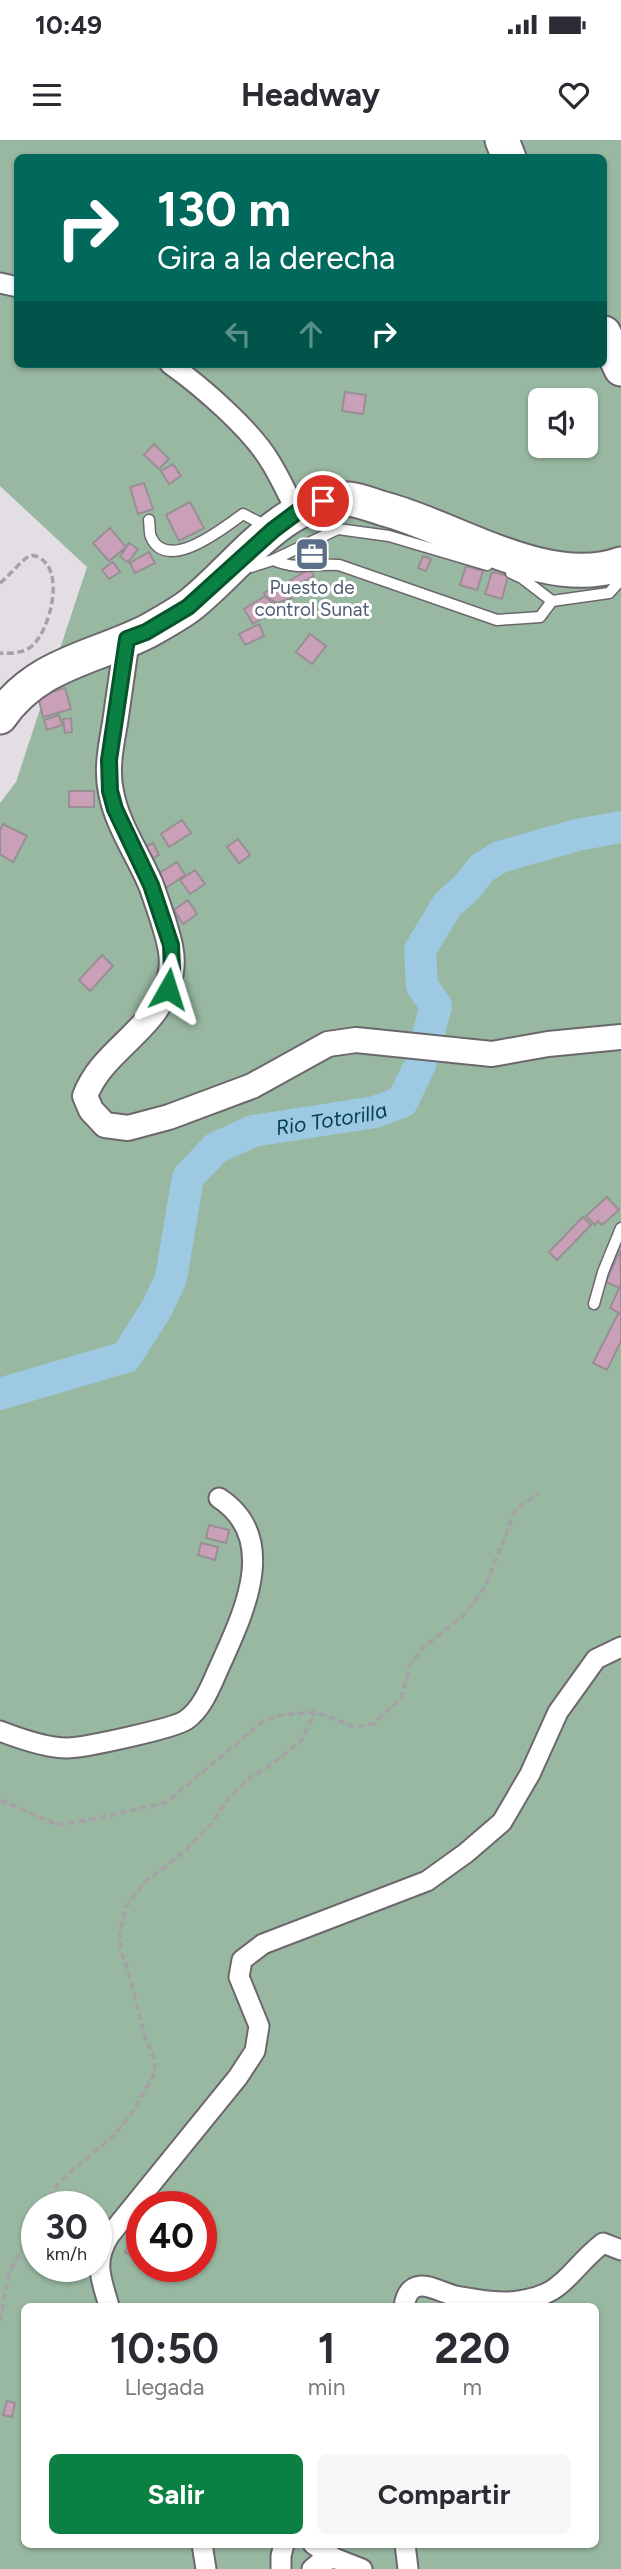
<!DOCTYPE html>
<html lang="es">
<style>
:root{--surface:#fff;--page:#f7f7f7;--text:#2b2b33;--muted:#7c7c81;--accent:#0b8043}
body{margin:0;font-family:Figtree,sans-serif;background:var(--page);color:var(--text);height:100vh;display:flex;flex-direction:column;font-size:26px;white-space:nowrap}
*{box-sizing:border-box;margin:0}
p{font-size:23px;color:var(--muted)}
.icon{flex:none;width:38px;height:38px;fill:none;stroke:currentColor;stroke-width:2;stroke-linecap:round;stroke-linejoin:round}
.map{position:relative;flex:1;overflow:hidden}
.details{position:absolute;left:21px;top:2163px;width:578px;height:245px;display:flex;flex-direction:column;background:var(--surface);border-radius:10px;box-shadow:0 2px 5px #0004}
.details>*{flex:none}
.top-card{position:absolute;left:14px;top:14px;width:593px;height:214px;border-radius:10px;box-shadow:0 2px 5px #0004;background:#00695c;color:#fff;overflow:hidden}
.tools{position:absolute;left:528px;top:248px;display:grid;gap:14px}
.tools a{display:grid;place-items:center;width:70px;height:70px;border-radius:10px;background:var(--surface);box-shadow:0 2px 5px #0004;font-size:35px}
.speed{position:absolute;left:21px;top:2051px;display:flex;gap:14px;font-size:35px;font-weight:700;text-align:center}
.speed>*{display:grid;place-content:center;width:91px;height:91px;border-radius:50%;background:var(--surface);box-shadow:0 2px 5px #0004;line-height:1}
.speed small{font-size:18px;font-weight:400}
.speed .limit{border:10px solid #d22;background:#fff;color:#111}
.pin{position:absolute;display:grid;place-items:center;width:60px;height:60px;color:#fff;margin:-30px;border:4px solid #fff;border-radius:50%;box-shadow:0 2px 7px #0007}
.me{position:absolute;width:77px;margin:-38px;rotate:6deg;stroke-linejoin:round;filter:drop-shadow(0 0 5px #0008)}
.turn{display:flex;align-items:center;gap:24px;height:147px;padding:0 28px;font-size:32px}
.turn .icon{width:91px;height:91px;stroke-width:2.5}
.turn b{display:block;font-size:49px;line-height:60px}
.lanes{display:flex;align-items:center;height:66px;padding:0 28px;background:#0003;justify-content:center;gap:35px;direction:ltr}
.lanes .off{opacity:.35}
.eta{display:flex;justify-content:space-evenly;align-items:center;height:119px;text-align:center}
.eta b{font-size:42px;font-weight:700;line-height:49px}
.primary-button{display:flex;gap:14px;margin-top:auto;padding:14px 28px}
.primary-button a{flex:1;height:80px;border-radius:10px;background:var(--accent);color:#fff;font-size:28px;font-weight:700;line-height:80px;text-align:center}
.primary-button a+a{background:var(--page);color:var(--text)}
.status{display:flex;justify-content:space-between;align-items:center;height:49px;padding:0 35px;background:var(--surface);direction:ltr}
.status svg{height:19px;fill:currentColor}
header{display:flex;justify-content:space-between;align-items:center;height:91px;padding:0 28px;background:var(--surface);font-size:32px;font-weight:700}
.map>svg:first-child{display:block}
.green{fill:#98b8a2;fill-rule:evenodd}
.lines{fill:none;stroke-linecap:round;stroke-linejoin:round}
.river{stroke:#9dcae2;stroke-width:32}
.building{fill:#caa0b8;stroke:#988f94;stroke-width:2}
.service-casing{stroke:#6c676d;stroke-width:13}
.minor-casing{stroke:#6c676d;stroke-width:23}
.tertiary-casing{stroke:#6c676d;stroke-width:28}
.trunk-casing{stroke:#6c676d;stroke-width:37}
.path{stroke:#a6a1a7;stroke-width:3.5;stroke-dasharray:7 3.5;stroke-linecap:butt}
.service{stroke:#fff;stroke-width:10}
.minor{stroke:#fff;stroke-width:19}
.tertiary{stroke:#fff;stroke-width:24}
.trunk{stroke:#fff;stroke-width:33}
.route-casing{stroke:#07532c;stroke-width:18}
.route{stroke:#0b8043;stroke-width:12}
.labels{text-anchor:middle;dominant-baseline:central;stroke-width:6;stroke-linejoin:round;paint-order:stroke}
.service-label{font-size:19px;fill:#4e5e75;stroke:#fff}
.water-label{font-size:21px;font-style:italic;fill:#003d55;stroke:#fff}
</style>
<div class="status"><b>10:49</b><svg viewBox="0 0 49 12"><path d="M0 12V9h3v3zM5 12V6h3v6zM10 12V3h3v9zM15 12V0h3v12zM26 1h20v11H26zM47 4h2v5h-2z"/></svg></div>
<header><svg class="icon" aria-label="menu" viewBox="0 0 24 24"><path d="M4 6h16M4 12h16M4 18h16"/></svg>Headway<svg class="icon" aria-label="heart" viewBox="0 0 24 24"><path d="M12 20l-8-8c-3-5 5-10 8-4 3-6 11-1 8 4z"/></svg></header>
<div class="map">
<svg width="621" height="2429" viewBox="0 0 621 2429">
<rect width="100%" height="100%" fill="#e3dde4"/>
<path class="green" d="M0 0H621V2429H0V663L16 642 87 427 0 346ZM18 18H604V224H18ZM541 261H586V306H541ZM37 2067H96V2126H37ZM142 2067H201V2126H142ZM24 2166H595V2404H24Z"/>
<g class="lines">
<path class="river" id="s1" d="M0 1254 126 1217 157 1168 171 1138 188 1037 216 1008 253 991 375 972 402 962 420 925 436 866 422 846 420 810 447 765 467 747 482 728 500 717 577 695 621 687"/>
</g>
<path class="building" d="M345 252 366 255 363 274 342 271Z
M154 304 169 319 159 329 144 315Z
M173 324 181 336 169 344 161 331Z
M144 343 153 369 138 374 130 347Z
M190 362 204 388 179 401 166 375Z
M110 388 126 407 109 421 93 403Z
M129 403 138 409 128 422 120 417Z
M149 412 155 423 135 433 130 423Z
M423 416 431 419 426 431 418 428Z
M113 422 120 432 109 439 102 430Z
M466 426 483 431 477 450 460 445Z
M310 429 314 436 292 448 289 441Z
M492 432 508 436 502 459 485 454Z
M279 444 285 454 288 452 292 458 277 463 266 457 264 453Z
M265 456 278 468 253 484 244 469Z
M259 484 264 496 245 505 239 494Z
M310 494 326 506 312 524 296 512Z
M65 548 71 569 43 577 38 556Z
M59 575 62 585 47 590 44 580Z
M71 578 72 592 65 593 63 579Z
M69 651H94V667H69Z
M182 680 191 693 169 707 161 694Z
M3 684 27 696 13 722 0 714V691Z
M238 699 250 715 239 723 227 707Z
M153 703 159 715 151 719 146 707Z
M177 722 185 735 166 748 158 734Z
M195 730 205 744 190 754 180 740Z
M188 760 197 774 183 784 174 770Z
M102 815 113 826 90 851 79 840Z
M607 1057 619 1070 602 1085 598 1081 595 1085 586 1076Z
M583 1077 591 1085 557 1120 549 1112Z
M620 1110 621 1143 619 1148 606 1142Z
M621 1144V1174L610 1168Z
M618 1174 621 1175V1201L607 1230 593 1223Z
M209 1385 229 1390 226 1403 206 1398Z
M201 1403 218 1407 215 1420 198 1415Z
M137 2089 142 2091V2112L139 2119 125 2112Z
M7 2261 15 2263 12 2277 3 2275Z"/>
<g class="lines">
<g class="service-casing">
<path id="service" d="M149 380C150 385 149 393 151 397 167 434 225 387 243 374L266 386
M273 420C299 431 312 423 339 425L497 480 540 477 552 461
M246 424 251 427 273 420 338 389 389 396 487 425
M511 433 522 438 552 461 609 453 621 440
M594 1164 603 1132 621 1088"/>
</g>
<g class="minor-casing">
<path id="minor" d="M0 143 18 147
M170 224C201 246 252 290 271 323 281 339 288 356 297 372
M0 1591C18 1598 48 1608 67 1608 84 1608 175 1588 186 1580 204 1568 213 1540 222 1521 245 1470 279 1397 219 1358
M109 2166C101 2138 93 2123 109 2096L238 1937 255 1911 259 1886 239 1837 242 1820 263 1804 427 1741 466 1713 502 1682 530 1634 558 1572 596 1519 621 1507
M404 2166C405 2160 408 2151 414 2148 425 2141 444 2154 456 2156 473 2159 492 2163 510 2162 566 2157 566 2132 603 2103L621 2110
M202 2404 206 2429
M313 2404 334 2418 362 2429
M405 2404 408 2429
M281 2429V2416L284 2404
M312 2429 319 2423 334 2418"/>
</g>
<g class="tertiary-casing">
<path id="tertiary" d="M127 499C123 527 119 555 115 583 111 606 106 629 111 652 117 685 138 714 151 745 155 756 159 768 163 780 168 797 174 814 171 832 163 888 103 907 85 956L91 970 105 985 128 988 169 977 252 946 328 904 356 900 492 914 548 904 621 897"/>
</g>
<g class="trunk-casing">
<path id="trunk" d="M502 0 509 18
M604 193 621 229
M0 577C37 523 95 518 148 491 162 483 177 475 189 466 236 430 282 358 348 359 361 360 376 367 388 370 459 390 548 450 621 424"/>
</g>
<path class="path" d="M0 443C8 437 22 420 28 417 32 414 35 416 38 417 66 430 50 490 32 506 24 513 10 514 0 513
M0 1660 58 1685 104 1677 167 1662 263 1581 280 1575 315 1572 355 1587 374 1583 401 1558 411 1523 424 1507 464 1475 485 1447 516 1369 539 1353
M45 2067 57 2045 67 2035 111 1998 127 1980 154 1935 155 1920 145 1897 127 1826 121 1813 120 1792 126 1767 146 1741 184 1712 211 1684 228 1659 253 1635 267 1628 301 1601 315 1572
M0 2181 9 2133 37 2080"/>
<use href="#service" class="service"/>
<use href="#minor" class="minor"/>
<use href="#tertiary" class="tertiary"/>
<use href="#trunk" class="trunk"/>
</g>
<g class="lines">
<g class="route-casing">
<path id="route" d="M168 849 172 829 171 805 151 745 115 669 110 651 109 620 127 499 146 492 188 467 273 390 297 372 323 361"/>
</g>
<use href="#route" class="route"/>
</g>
<defs>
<g id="office-square" transform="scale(1.75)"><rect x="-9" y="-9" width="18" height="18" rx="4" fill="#5c6f8a" stroke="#fff"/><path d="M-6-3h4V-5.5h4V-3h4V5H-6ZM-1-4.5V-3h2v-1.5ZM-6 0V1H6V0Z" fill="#fff"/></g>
</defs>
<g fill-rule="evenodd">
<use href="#office-square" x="312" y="414"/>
</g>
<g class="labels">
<g class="service-label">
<text x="312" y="447">Puesto de<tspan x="312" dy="22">control Sunat</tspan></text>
</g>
<g class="water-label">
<text stroke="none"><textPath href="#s1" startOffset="485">Rio Totorilla</textPath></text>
</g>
</g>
</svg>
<div class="tools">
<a><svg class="icon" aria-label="sound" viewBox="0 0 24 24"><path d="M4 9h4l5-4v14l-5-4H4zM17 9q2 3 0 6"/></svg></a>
</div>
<div class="speed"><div>30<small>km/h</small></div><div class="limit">40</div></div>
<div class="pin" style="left:323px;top:361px;background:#d93025"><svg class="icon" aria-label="arrive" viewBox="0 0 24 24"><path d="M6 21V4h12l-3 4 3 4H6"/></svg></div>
<svg class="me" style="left:168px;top:849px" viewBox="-20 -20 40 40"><path d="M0-17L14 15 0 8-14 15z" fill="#0b8043" stroke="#fff" stroke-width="4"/></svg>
<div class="top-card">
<div class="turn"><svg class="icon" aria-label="right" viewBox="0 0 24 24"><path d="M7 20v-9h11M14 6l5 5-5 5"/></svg><div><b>130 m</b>Gira a la derecha</div></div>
<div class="lanes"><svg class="icon off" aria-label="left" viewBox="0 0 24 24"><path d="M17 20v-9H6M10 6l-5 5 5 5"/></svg><svg class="icon off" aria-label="ahead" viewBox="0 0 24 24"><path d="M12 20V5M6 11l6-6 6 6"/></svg><svg class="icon" aria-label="right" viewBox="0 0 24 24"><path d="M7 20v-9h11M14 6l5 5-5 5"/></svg></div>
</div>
<section class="details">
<div class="eta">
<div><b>10:50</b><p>Llegada</p></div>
<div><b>1</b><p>min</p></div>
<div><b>220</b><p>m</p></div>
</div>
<div class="primary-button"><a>Salir</a><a>Compartir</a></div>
</section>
</div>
